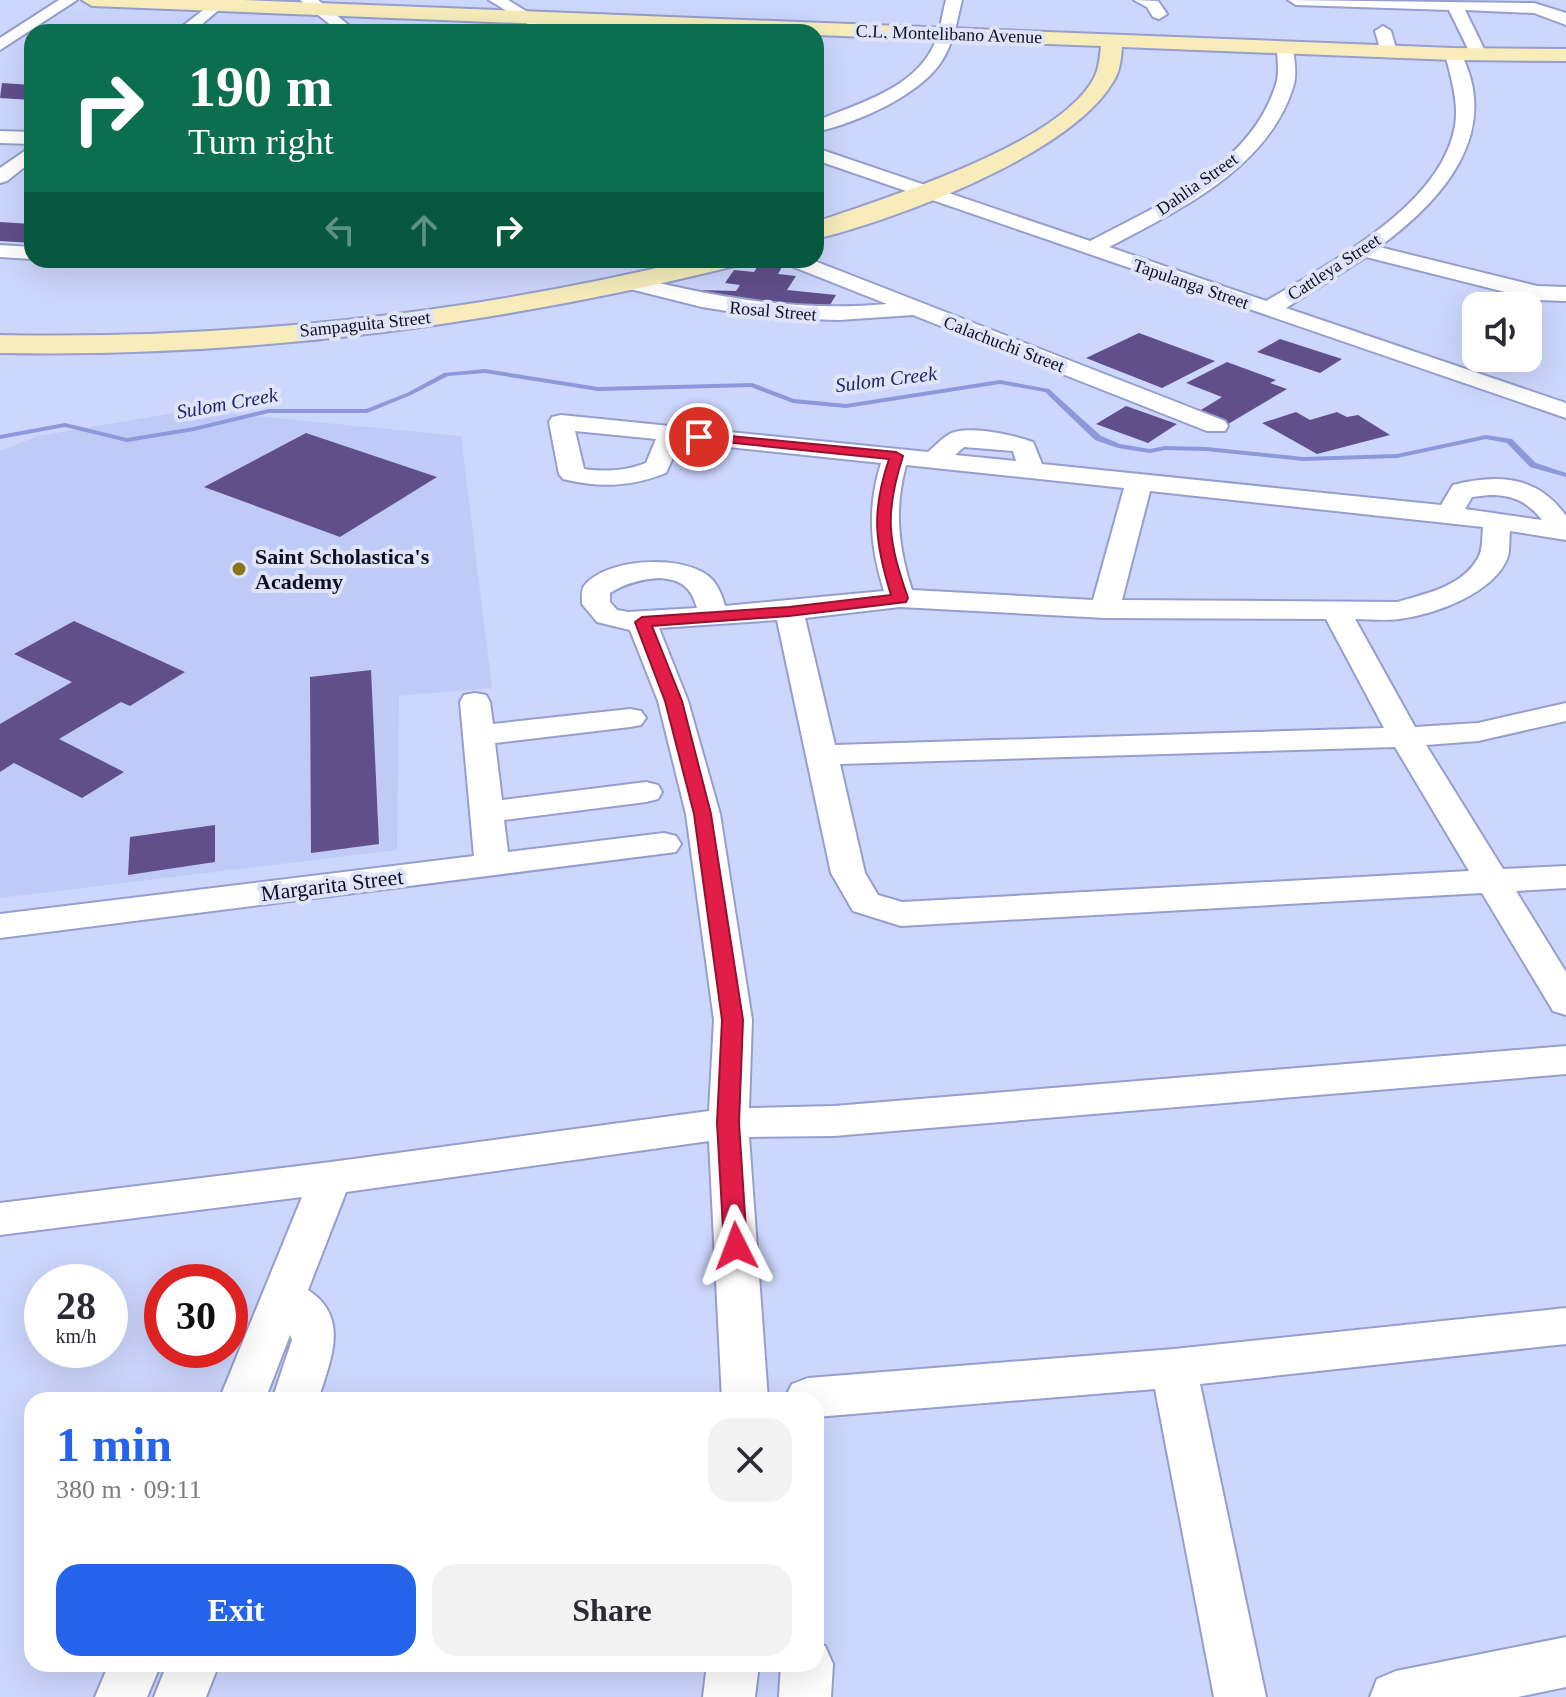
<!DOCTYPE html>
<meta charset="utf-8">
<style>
:root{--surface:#fff;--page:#f2f2f3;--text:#2b2b33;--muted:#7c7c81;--accent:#2563eb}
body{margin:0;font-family:Georgia,serif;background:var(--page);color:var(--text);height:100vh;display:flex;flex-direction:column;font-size:30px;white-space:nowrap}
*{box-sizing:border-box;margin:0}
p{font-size:26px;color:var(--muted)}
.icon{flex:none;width:44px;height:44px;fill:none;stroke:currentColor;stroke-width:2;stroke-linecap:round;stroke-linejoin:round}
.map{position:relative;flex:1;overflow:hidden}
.side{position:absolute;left:24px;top:1392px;width:800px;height:280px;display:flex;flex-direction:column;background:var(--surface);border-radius:24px;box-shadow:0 8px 32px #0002}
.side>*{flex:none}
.banner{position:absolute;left:24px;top:24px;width:800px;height:244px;border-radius:24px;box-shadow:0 8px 32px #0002;background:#0b6e4f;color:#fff;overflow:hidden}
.fabs{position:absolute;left:1462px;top:292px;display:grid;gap:16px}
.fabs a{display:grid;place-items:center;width:80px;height:80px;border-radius:16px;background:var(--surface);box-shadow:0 8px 32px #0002;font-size:40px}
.speed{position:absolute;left:24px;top:1264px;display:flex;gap:16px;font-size:40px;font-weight:700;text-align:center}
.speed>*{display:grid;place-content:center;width:104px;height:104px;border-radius:50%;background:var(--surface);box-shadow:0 8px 32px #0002;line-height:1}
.speed small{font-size:20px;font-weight:400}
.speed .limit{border:12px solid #d22;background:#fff;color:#111}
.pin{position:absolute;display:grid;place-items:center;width:68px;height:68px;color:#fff;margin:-34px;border:4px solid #fff;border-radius:50%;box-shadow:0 2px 8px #0007}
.me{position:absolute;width:88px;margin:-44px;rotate:357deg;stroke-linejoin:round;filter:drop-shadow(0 0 6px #0008)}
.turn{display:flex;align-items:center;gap:28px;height:168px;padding:0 32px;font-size:36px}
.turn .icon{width:104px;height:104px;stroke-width:2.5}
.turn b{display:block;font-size:56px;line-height:68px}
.lanes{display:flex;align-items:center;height:76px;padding:0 32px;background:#0003;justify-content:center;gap:40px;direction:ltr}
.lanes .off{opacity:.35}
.round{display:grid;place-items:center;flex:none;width:84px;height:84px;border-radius:24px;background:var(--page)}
.overview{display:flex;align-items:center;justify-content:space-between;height:136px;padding:0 32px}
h1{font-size:48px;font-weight:700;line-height:60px;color:var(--accent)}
.cta{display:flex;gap:16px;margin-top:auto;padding:16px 32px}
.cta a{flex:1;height:92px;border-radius:24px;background:var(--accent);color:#fff;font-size:32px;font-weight:700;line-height:92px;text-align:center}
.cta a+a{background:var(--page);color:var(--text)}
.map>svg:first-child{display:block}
.built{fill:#c0caf6}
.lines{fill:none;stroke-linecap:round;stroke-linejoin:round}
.stream{fill:#8c98d9;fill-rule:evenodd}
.building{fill:#604f8b}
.street-casing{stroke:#959ecd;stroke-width:4}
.secondary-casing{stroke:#959ecd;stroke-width:4}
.street{fill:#fff;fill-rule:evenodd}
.secondary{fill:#f7ecba;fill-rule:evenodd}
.route{fill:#e11d48;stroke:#92132f;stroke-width:2}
.poi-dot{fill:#8a7519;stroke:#dfe4f8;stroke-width:3}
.labels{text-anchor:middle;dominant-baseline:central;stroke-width:8;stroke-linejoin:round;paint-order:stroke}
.far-street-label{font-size:18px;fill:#0d1020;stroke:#dfe4f8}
.far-water-label{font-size:20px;font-style:italic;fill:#21216b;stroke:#dfe4f8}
.poi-label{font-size:22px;font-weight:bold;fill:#0d1020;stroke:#dfe4f8;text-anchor:start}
.street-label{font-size:22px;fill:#0d1020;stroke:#dfe4f8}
</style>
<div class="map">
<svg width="1566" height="1697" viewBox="0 0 1566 1697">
<rect width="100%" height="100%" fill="#cdd6fd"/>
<path class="built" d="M192 410 461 436 492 688 399 696 397 850 0 898V451L38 436Z"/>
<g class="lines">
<path class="stream" d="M485 369 598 387 752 383 794 399 846 404 1000 380 1049 389 1101 436 1120 444 1150 449 1165 446 1206 447 1303 457 1397 454 1486 435 1512 439 1536 463 1566 473V477L1530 467 1507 443 1486 439 1397 458 1303 461 1206 451 1165 450 1150 453 1118 448 1095 440 1045 392 1000 384 846 408 793 403 751 387 598 391 485 373 448 376 411 395 367 413H269L194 431 127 442 65 427 0 439V435L65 423 127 438 194 427 269 409H366L407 393 444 373Z"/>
</g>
<path class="building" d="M2 83 32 85V100L0 98Z
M0 222 32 224V243L0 241Z
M760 263 783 265 778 274 796 276 787 290 836 295 830 305 863 308 861 312 694 295 697 290 736 291 740 285 725 283 734 270 754 272Z
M1139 333 1215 361 1162 388 1086 358Z
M1280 339 1342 359 1320 373 1257 352Z
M1227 362 1276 380 1270 383 1287 389 1228 424 1196 413 1222 397 1186 383Z
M1126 406 1177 424 1148 443 1096 424Z
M1296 412 1310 420 1337 412 1347 417 1358 415 1390 435 1317 454 1262 423Z
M306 433 437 477 340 537 204 487Z
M74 621 185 672 130 706 121 702 59 739 124 772 82 798 14 763 0 772V724L72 682 14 654Z
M371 670 379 844 311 853 310 677Z
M215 825V862L128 875 130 837Z"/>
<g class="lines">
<g class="street-casing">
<path id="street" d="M59 0H77L0 50V38Z
M216 0 224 5 221 8 193 32H175Z
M300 0H318L357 32H339Z
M489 0H508L560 32H541Z
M946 0H962C957 20 954 41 943 59 922 95 856 123 816 132V121C859 103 915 89 935 43 941 29 942 14 946 0Z
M1134 0 1158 1 1167 14 1159 19 1153 17 1147 7Z
M1288 0 1534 3 1566 13V25L1534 13 1465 10 1487 55 1479 60 1471 55 1449 10 1296 5Z
M1383 26 1391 31 1397 52 1395 55 1389 57 1381 52 1375 31Z
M1285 42 1293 47C1294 59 1297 72 1294 84 1270 168 1179 210 1109 247L1266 301C1330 263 1441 206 1455 126 1459 103 1451 77 1445 54L1453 49 1459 50C1504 132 1442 201 1379 247L1537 286 1566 287V301L1537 300 1366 257 1286 308 1566 403V418L816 160V148L1090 241C1159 205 1251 166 1276 84 1280 73 1277 59 1277 47Z
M0 131 32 132V144L0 143Z
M32 146V161L7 181 0 183V168Z
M0 245 32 247V259L0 257Z
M782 260H812L1225 421 1228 426 1225 431H1207L913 315 839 320 770 318 702 307 626 288 623 283 634 277C718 298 799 312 887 304L786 264Z
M561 415 928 452C934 447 941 439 948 435 965 424 1014 435 1033 442L1042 464 1441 505 1453 485C1498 474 1537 475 1566 516V540L1510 531C1509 539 1510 549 1508 556 1496 593 1433 615 1399 619 1385 621 1369 619 1355 619L1415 727 1478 723 1566 703V721L1478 741 1426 745 1503 869 1566 866V888L1516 891 1566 972V1015L1553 1011 1482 893 901 926 853 911 831 873 777 620 659 628 688 701 720 814 752 1020 749 1108 834 1106 1566 1046V1074L834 1136 749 1137 768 1400H722L709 1141 346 1192 308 1290C351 1318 330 1361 318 1400H272L292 1340 290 1335 265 1400H219L302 1197 0 1235V1203L331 1162 709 1111 714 1020 686 814 658 701 630 630 597 622 582 604C582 598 581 591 584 586 606 558 680 555 707 575 717 582 722 595 725 606L884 591C870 546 867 508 881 463L680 442 666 473C631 487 599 488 563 479L559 474 549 422 552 417ZM575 431 656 439 646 463C626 471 605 472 584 469ZM964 447 1013 451 1016 461 955 455ZM906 465 1124 488 1093 600 912 590C898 547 894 509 906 465ZM1150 491 1483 527C1482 537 1483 550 1478 558 1462 587 1425 594 1397 602L1122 600ZM1489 495C1513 495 1527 501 1542 520L1465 509 1472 497ZM660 578C682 580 691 587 697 608L628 612 617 610 610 602V593C626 583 641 579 660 578ZM900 607 1105 618 1326 619 1384 728 835 745 805 618ZM1395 747 1469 871 902 902 878 895 865 873 840 764Z
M475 693 486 695 490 702 493 724 630 709 641 711 646 718 641 725 630 727 495 743 502 800 646 782 658 785 662 792 658 799 646 802 504 820 508 852 664 833 676 836 681 844 676 852 0 938V914L474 856 460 702 464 695Z
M1566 1308V1344L1200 1384 1266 1697H1214L1155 1389 816 1417V1400L785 1398 792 1384 808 1378 1174 1349Z
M1566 1637V1687L1518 1697H1370L1377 1679 1396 1671Z
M816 1643 825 1646 833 1664 831 1697H779L781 1664H816Z
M109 1664H161L147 1697H95Z
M167 1664H219L206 1697H154Z
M707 1664H759L755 1697H703Z"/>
</g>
<g class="secondary-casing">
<path id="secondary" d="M82 0H243L1453 48 1566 49V61L1453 60 1122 47C1121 59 1120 72 1113 82 1070 155 897 219 816 239V222C886 198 1062 144 1095 76 1099 67 1100 56 1101 46L816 35V32H743L92 6Z
M691 260H739L735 266C496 325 246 358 0 353V335C230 340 468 314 691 260Z"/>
</g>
<use href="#street" class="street"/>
<use href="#secondary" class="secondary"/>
</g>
<path class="route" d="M699 433 896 452 903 456C884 515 888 540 908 598L906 602 789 616 652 626 682 701 711 814 743 1020 739 1123 747 1246 744 1253 736 1255 728 1253 724 1246 717 1123 722 1020 694 814 665 701 635 622 642 617 789 607 891 595C875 543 871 512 889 459L695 439V434Z"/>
<circle class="poi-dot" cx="239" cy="569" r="8"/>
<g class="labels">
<g class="far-street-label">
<text transform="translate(949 34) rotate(2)">C.L. Montelibano Avenue</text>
<text transform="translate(1197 184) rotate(-35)">Dahlia Street</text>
<text transform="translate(1334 267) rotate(-33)">Cattleya Street</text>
<text transform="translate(1191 284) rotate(19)">Tapulanga Street</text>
<text transform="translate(773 311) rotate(5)">Rosal Street</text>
<text transform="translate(365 324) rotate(-6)">Sampaguita Street</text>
<text transform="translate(1004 344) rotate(21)">Calachuchi Street</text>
</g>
<g class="far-water-label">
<text transform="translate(886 379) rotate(-7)">Sulom Creek</text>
<text transform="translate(227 403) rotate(-10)">Sulom Creek</text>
</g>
<g class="poi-label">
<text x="255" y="556">Saint Scholastica's<tspan x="255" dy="25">Academy</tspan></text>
</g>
<g class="street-label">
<text transform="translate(332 885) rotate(-7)">Margarita Street</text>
</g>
</g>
</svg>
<div class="fabs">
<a><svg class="icon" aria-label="sound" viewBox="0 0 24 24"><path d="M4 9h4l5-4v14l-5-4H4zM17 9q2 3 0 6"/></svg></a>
</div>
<div class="speed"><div>28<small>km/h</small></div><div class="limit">30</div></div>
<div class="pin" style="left:699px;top:437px;background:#d93025"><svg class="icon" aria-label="arrive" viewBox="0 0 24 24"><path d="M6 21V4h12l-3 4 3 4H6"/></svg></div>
<svg class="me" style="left:736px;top:1246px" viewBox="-20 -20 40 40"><path d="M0-17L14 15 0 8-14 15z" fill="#e11d48" stroke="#fff" stroke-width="4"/></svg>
<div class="banner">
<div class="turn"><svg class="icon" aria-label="right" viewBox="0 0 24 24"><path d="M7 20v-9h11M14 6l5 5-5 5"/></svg><div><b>190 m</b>Turn right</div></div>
<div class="lanes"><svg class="icon off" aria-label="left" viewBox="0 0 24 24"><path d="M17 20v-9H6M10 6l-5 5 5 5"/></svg><svg class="icon off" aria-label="ahead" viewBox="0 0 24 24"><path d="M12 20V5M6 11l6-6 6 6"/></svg><svg class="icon" aria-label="right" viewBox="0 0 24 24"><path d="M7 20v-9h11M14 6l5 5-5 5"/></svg></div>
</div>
<section class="side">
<div class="overview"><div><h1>1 min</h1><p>380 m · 09:11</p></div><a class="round"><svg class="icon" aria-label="close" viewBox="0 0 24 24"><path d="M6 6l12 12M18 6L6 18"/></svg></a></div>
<div class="cta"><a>Exit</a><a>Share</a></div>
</section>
</div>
